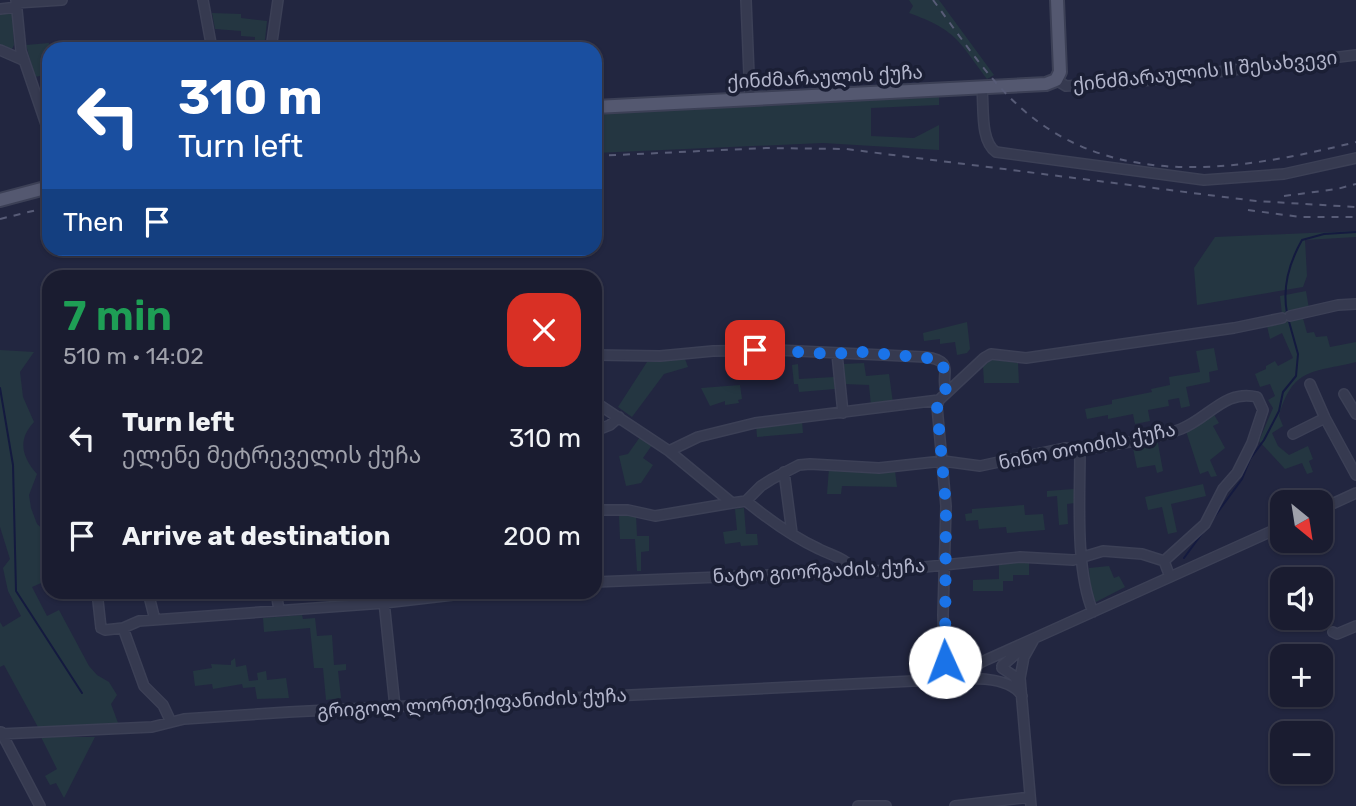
<!DOCTYPE html>
<meta charset="utf-8">
<style>
:root{--surface:#1a1c30;--page:#27293c;--text:#f1f3f6;--muted:#9fa1ab;--line:#383a4c}
body{margin:0;font-family:Rubik,"Noto Sans Georgian",sans-serif;background:var(--page);color:var(--text);height:100vh;display:flex;flex-direction:column;font-size:26px;white-space:nowrap}
*{box-sizing:border-box;margin:0}
p{font-size:23px;color:var(--muted)}
.icon{flex:none;width:38px;height:38px;fill:none;stroke:currentColor;stroke-width:2;stroke-linecap:round;stroke-linejoin:round}
.map{position:relative;flex:1;overflow:hidden}
.side{position:absolute;left:42px;top:270px;width:560px;height:329px;display:flex;flex-direction:column;background:var(--surface);border-radius:21px;box-shadow:0 2px 5px #0004,0 0 0 2px var(--line)}
.side>*{flex:none}
.hud{position:absolute;left:42px;top:42px;width:560px;height:214px;border-radius:21px;box-shadow:0 2px 5px #0004,0 0 0 2px var(--line);background:#1a4fa0;color:#fff;overflow:hidden}
.needle{width:46px;rotate:150deg}
.fabs{position:absolute;left:1270px;top:490px;display:grid;gap:14px}
.fabs a{display:grid;place-items:center;width:63px;height:63px;border-radius:14px;background:var(--surface);box-shadow:0 2px 5px #0004,0 0 0 2px var(--line);font-size:35px}
.pin{position:absolute;display:grid;place-items:center;width:60px;height:60px;color:#fff;margin:-30px;border-radius:14px;box-shadow:0 4px 10px #0006}
.me{position:absolute;width:77px;margin:-38px;rotate:358deg;stroke-linejoin:round;filter:drop-shadow(0 0 5px #0008)}
.turn{display:flex;align-items:center;gap:24px;height:147px;padding:0 21px;font-size:32px}
.turn .icon{width:91px;height:91px;stroke-width:2.5}
.turn b{display:block;font-size:49px;line-height:60px}
.then{display:flex;align-items:center;height:66px;padding:0 21px;background:#0003;gap:14px;font-size:26px}
.round{display:grid;place-items:center;flex:none;width:74px;height:74px;border-radius:21px;background:var(--page)}
.overview{display:flex;align-items:center;justify-content:space-between;height:119px;padding:0 21px}
h1{font-size:42px;font-weight:600;line-height:52px;color:#1e9e55}
ul{padding:0;list-style:none}
li{display:flex;align-items:center;gap:21px;height:98px;padding:0 21px}
li div{flex:1}
li b{display:block;font-size:26px}
li em{font-style:normal}
.map>svg:first-child{display:block}
.green{fill:#243641}
.lines{fill:none;stroke-linecap:round;stroke-linejoin:round}
.stream{stroke:#141a3f;stroke-width:2}
.minor-casing{stroke:#3c4056;stroke-width:12}
.major-casing{stroke:#3c4056;stroke-width:16}
.minor{stroke:#363a50;stroke-width:9}
.major{stroke:#545870;stroke-width:12}
.rail{stroke:#585c77;stroke-width:2;stroke-dasharray:7 7;stroke-linecap:butt}
.route{stroke:#1a73e8;stroke-width:12;stroke-dasharray:0 21.6}
.labels{text-anchor:middle;dominant-baseline:central;stroke-width:7;stroke-linejoin:round;paint-order:stroke}
.street-label{font-size:19px;fill:#b2b5cb;stroke:#1b1f35}
</style>
<div class="map">
<svg width="1356" height="806" viewBox="0 0 1356 806">
<rect width="100%" height="100%" fill="#222640"/>
<path class="green" d="M909 0H939L994 75 987 79C958 40 956 30 909 13L913 6Z
M12 11 14 45 11 51 0 46V12Z
M212 13 241 14V18L267 21 264 49H254L255 37 241 36V31L215 29Z
M49 43V74L35 77 26 45Z
M939 96V105L871 108V136L914 138 939 125V150L823 143 595 153V112Z
M1356 231V237L1305 240 1307 276 1303 287 1197 305 1194 268 1215 237Z
M1306 291 1309 309 1301 311 1307 333 1314 332 1316 337 1327 336 1330 347 1356 342V362C1312 373 1293 367 1279 416L1283 426 1272 433 1278 446 1289 455 1308 446 1313 459 1309 461 1313 472 1307 474 1302 463 1285 469 1259 441 1273 408 1268 400 1275 396 1270 384 1260 387 1255 374 1266 369V366L1275 361 1278 366 1293 358 1282 333 1270 339 1267 326 1283 323 1280 296Z
M967 322 970 349 967 353 957 355 955 342 940 344V339L924 341 923 333Z
M1214 348 1218 370 1209 372 1210 382 1186 387 1190 406 1181 408 1179 398 1168 400 1169 406 1148 410 1150 421 1135 424 1133 414 1108 419V415L1087 419 1085 409 1112 404V400L1152 392 1151 389 1170 385 1169 377 1200 372 1196 351Z
M0 350 34 352 20 372 23 397 34 422C17 440 22 457 37 474L29 495 31 508 37 524 46 532 48 580 32 587 47 616 59 610 89 666 97 675 109 682 117 695 111 704 118 723 39 729 4 665 0 667V622L3 627 21 616 8 591 3 568 10 559 0 527Z
M685 359 688 367 664 374 632 417 618 407 647 362Z
M993 359 1018 363 1019 383H984L983 366Z
M864 363 866 376 889 374 893 403 871 406 869 385 844 384V364Z
M798 364 799 379 834 377 835 389 799 392 798 384H794L792 365Z
M740 385 742 399 738 400 739 403 725 405V401L710 406 701 388Z
M1213 413 1219 423 1213 426 1225 448 1210 460 1217 476 1211 477 1208 471 1200 474 1186 431Z
M802 421 803 433 757 437 756 425Z
M640 437 652 445 643 458 653 465 641 483 626 486 619 456 628 454Z
M1157 438 1163 471 1157 473 1155 465 1137 468 1132 443Z
M829 468 895 471 897 487 842 486 841 494H827Z
M1203 484 1206 496 1171 504 1177 532 1168 534 1162 507 1148 510 1145 497Z
M1074 489 1075 503 1067 504 1068 524 1059 525 1057 496 1047 497V491Z
M1024 505 1025 515 1043 514 1045 530 1007 533 1006 527 979 529 978 520 966 521 965 514 972 513V509Z
M744 508 746 534H757L758 545 741 546 740 542 725 544 723 532 737 530 735 509Z
M619 515H636L637 536H649V551L641 552V571H637L635 539H620Z
M1029 562V575H1013V581H1003V591H973V580L999 579V563Z
M1109 566 1114 578 1119 576 1125 587 1096 602 1091 594 1089 568Z
M302 615 303 619 315 618 317 636 332 635 334 665 346 664V670L338 671 341 698 326 700 323 668H314L310 628 264 632 263 618Z
M235 658 236 667 246 665 249 681 258 680 257 673 266 671 267 680 286 678 289 698 257 699 255 687 243 688 242 684 213 689 212 684 195 686 193 671 212 668 211 664 231 665V661Z
M41 737H95L64 798 56 783 50 785 45 776 57 769Z"/>
<g class="lines">
<path class="stream" d="M1287 313C1282 287 1289 263 1302 240L1324 234 1356 232
M0 388 13 465 16 591 82 693
M1184 558 1242 479 1250 459 1264 440 1279 411 1283 392 1296 376 1298 354 1288 318"/>
<g class="minor-casing">
<path id="minor" d="M16 0 21 51 49 133
M203 0 212 49
M746 0 750 100
M16 3 62 0
M0 9 17 7
M271 49 278 0
M0 50 23 60
M1056 80 1066 86 1142 81 1356 55
M982 89C984 107 980 141 996 152L1204 180 1284 174 1356 158
M1290 316 1338 305 1356 304
M837 354 843 413
M595 355 660 356 713 351 777 350 925 357C956 361 940 373 946 393
M1310 384 1325 418 1356 475
M1344 394 1356 414
M595 402 669 451 732 503 746 501C768 519 793 537 819 549 833 556 845 558 856 571
M595 431 610 425 619 417
M1293 434 1325 418
M1080 450C1080 498 1075 569 1093 612
M669 451 698 437 755 423 939 400
M784 472 792 533
M746 501 761 486 772 479 799 465 810 464 879 468 943 461 980 466 1065 448 1080 450C1113 444 1150 441 1181 429 1209 418 1225 389 1257 397L1263 410 1252 443 1237 473 1223 489 1205 524 1164 561 1170 577
M1321 509 1356 493
M595 510H628L655 516 732 503
M595 582 896 570 1020 557 1073 560 1103 551 1142 554 1164 561
M97 592 101 628 105 630 123 628 144 686 163 705 171 722
M148 592 155 620
M276 592 279 610
M383 592 395 707
M123 628 139 621 384 603 479 592
M1333 632 1337 634 1356 626
M1002 666 1025 646
M1002 668 1014 676 1020 686
M950 678 986 660 1283 526
M945 681 943 615 946 506 937 406 939 400 984 358 991 354 1026 358 1234 328 1282 318
M1 732 40 806
M0 734 152 727 184 719 289 712 913 681C941 681 1006 669 1022 696
M858 806H886
M955 806 1030 797
M1031 806 1020 678 1024 657 1034 639"/>
</g>
<g class="major-casing">
<path id="major" d="M595 107 1046 84 1056 80 1060 72 1057 0
M0 200 49 187"/>
</g>
<use href="#minor" class="minor"/>
<use href="#major" class="major"/>
<path class="rail" d="M933 0C960 36 987 78 1021 108 1116 192 1243 170 1356 142
M595 156 766 148 846 149 1256 201 1356 207
M1284 196 1337 189 1356 184
M1248 210 1300 217H1356
M0 219 49 207"/>
</g>
<g class="lines">
<path class="route" d="M755 350 837 354 852 351 938 359 943 364 946 393 937 406 946 506 945 662"/>
</g>
<g class="labels">
<g class="street-label">
<text transform="translate(1205 71) rotate(-6)">ქინძმარაულის II შესახვევი</text>
<text transform="translate(825 77) rotate(-3)">ქინძმარაულის ქუჩა</text>
<text transform="translate(1087 446) rotate(-11)">ნინო თოიძის ქუჩა</text>
<text transform="translate(819 571) rotate(-3)">ნატო გიორგაძის ქუჩა</text>
<text transform="translate(472 703) rotate(-3)">გრიგოლ ლორთქიფანიძის ქუჩა</text>
</g>
</g>
</svg>
<div class="fabs">
<a><svg class="needle" viewBox="-14 -14 28 28"><path d="M0-13l5 13h-10z" fill="#e53935"/><path d="M0 13l5-13h-10z" fill="#9fa1ab"/></svg></a>
<a><svg class="icon" aria-label="sound" viewBox="0 0 24 24"><path d="M4 9h4l5-4v14l-5-4H4zM17 9q2 3 0 6"/></svg></a>
<a>+</a>
<a>−</a>
</div>
<div class="pin" style="left:755px;top:350px;background:#d93025"><svg class="icon" aria-label="arrive" viewBox="0 0 24 24"><path d="M6 21V4h12l-3 4 3 4H6"/></svg></div>
<svg class="me" style="left:945px;top:662px" viewBox="-20 -20 40 40"><circle r="19" fill="#fff"/><path d="M0-13L10 11 0 6-10 11z" fill="#1a73e8"/></svg>
<div class="hud">
<div class="turn"><svg class="icon" aria-label="left" viewBox="0 0 24 24"><path d="M17 20v-9H6M10 6l-5 5 5 5"/></svg><div><b>310 m</b>Turn left</div></div>
<div class="then">Then<svg class="icon" aria-label="arrive" viewBox="0 0 24 24"><path d="M6 21V4h12l-3 4 3 4H6"/></svg></div>
</div>
<section class="side">
<div class="overview"><div><h1>7 min</h1><p>510 m · 14:02</p></div><a class="round" style="background:#d93025;color:#fff"><svg class="icon" aria-label="close" viewBox="0 0 24 24"><path d="M6 6l12 12M18 6L6 18"/></svg></a></div>
<ul>
<li><svg class="icon" aria-label="left" viewBox="0 0 24 24"><path d="M17 20v-9H6M10 6l-5 5 5 5"/></svg><div><b>Turn left</b><p>ელენე მეტრეველის ქუჩა</p></div><em>310 m</em></li>
<li><svg class="icon" aria-label="arrive" viewBox="0 0 24 24"><path d="M6 21V4h12l-3 4 3 4H6"/></svg><div><b>Arrive at destination</b></div><em>200 m</em></li>
</ul>
</section>
</div>
